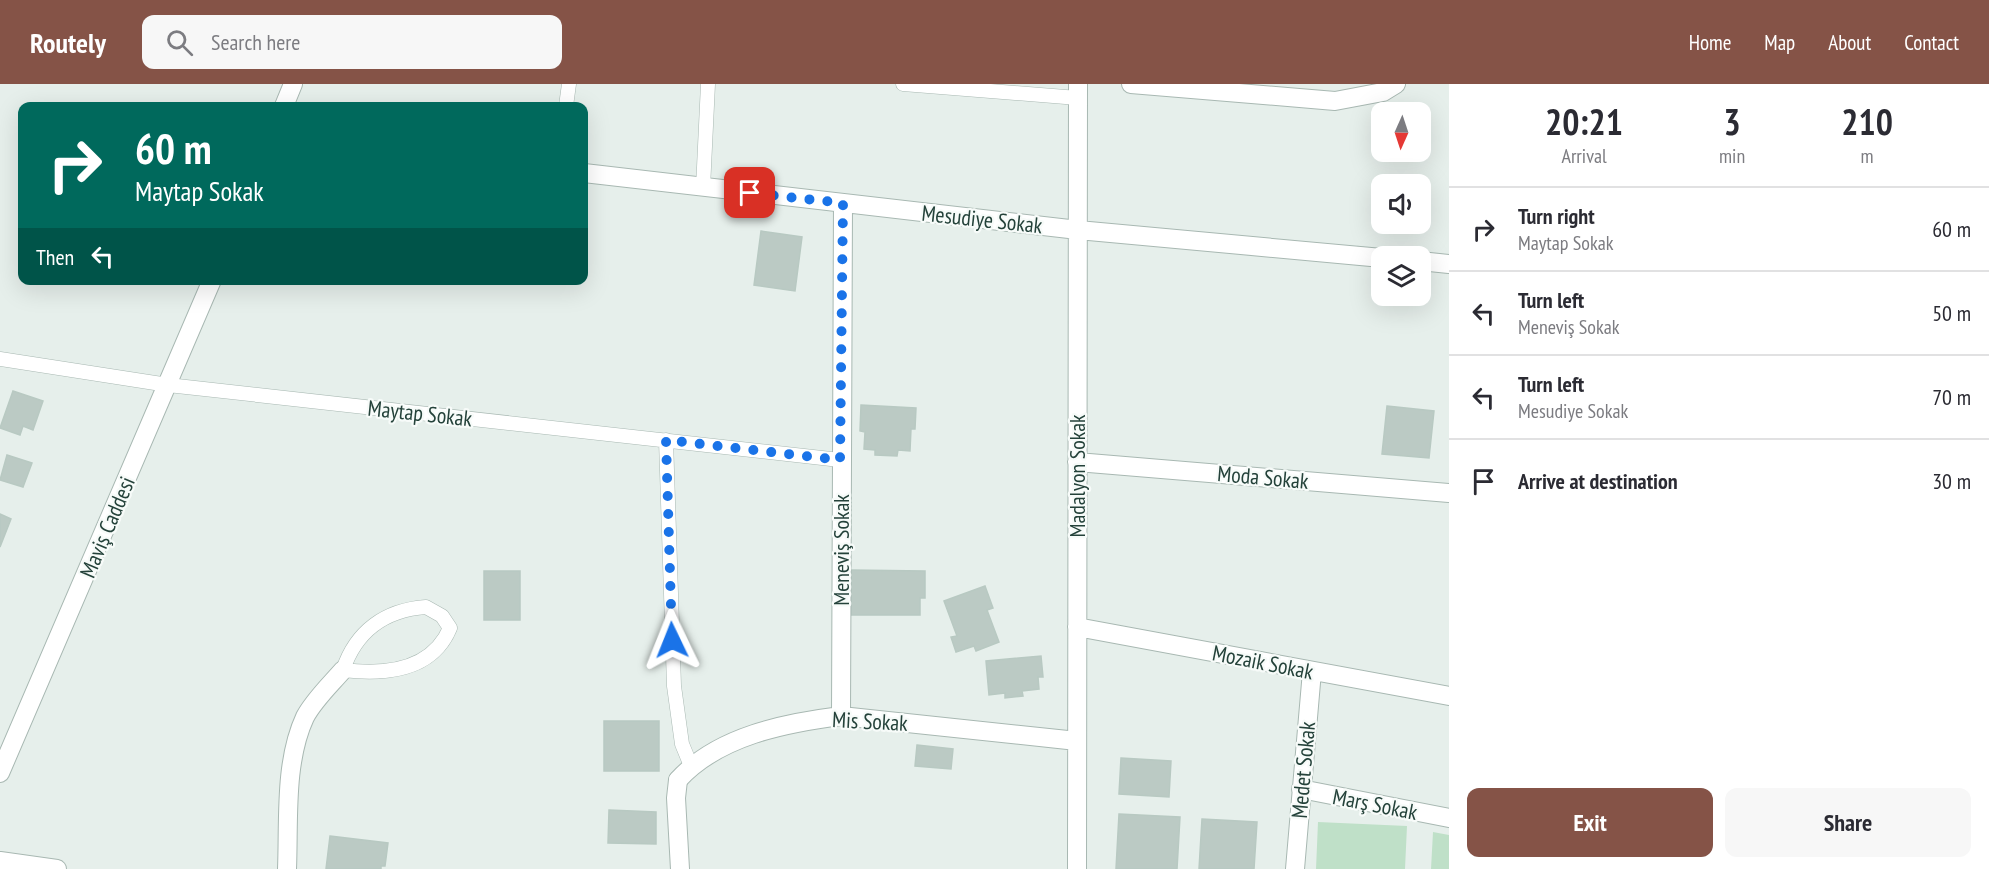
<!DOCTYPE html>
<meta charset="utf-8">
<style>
:root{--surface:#fff;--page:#f7f7f7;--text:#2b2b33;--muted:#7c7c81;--line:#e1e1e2;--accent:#855347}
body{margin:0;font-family:"PT Sans Narrow",sans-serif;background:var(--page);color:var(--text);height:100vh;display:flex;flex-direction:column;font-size:22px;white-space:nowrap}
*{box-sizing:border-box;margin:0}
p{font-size:20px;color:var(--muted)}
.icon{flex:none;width:33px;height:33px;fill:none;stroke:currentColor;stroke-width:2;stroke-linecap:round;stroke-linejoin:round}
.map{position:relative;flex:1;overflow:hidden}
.side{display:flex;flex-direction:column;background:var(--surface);width:540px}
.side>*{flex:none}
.guide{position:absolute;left:18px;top:18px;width:570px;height:183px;border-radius:12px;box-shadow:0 6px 24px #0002;background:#00695c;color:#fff;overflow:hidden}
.needle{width:39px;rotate:183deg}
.buttons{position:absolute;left:1371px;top:18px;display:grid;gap:12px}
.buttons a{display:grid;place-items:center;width:60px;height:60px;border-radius:12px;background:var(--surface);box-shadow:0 6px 24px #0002;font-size:30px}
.pin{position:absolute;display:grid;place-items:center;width:51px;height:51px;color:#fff;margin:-26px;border-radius:12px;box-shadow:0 3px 9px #0006}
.me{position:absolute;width:66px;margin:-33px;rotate:358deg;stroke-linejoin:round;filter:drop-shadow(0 0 4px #0008)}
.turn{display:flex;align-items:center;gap:21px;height:126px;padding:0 18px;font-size:27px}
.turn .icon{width:78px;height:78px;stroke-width:2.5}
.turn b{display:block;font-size:42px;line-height:51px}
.then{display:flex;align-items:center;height:57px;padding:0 18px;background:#0003;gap:12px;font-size:22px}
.eta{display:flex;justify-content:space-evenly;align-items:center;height:102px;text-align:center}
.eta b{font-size:36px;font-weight:700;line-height:42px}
.cta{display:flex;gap:12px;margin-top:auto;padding:12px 18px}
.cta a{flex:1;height:69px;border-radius:12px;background:var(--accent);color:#fff;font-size:24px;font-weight:700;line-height:69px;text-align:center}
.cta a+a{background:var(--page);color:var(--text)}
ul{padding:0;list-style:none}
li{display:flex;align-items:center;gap:18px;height:84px;padding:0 18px;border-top:2px solid var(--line)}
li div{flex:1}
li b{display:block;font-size:22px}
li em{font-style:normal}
header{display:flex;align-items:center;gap:36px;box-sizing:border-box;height:84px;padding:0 30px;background:var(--accent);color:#fff}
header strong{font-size:28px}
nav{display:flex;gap:33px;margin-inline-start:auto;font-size:21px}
.search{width:420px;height:54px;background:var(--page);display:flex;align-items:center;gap:15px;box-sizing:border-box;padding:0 21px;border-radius:12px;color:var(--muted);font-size:22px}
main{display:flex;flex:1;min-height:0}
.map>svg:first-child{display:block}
.green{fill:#bfe0c8}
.building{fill:#bbcac4;stroke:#b8c9c2;stroke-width:1.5}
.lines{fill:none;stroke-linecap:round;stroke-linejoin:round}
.service-casing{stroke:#a8b8b2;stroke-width:15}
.minor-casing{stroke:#a8b8b2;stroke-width:20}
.tertiary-casing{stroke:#a8b8b2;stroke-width:20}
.service{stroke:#fff;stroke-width:14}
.minor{stroke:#fff;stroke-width:18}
.tertiary{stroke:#fff;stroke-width:18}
.route{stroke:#1a73e8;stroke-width:10;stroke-dasharray:0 18}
.labels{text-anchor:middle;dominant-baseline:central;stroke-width:4.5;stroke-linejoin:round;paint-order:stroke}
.street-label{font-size:22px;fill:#24423a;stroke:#f7fbf9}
</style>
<header>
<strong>Routely</strong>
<div class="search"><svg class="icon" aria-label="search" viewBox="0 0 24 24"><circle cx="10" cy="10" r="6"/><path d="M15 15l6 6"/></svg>Search here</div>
<nav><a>Home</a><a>Map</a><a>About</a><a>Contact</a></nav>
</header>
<main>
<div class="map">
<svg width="1449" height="785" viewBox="0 0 1449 785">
<rect width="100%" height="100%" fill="#e6efeb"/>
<path class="green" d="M1318 738 1407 742 1405 785H1316Z
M1433 748 1449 751V785H1431Z"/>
<path class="building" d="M761 147 802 153 795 207 754 201Z
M13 307 43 317 33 346 23 342 20 351 0 344Z
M861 321 916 324 915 345H911L910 367 898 366 897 372 875 371V366L864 365 865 348 860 347Z
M1387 322 1434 327 1429 374 1382 370Z
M7 371 32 379 23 403 0 396Z
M0 430 11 435 0 463Z
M851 486 925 487V514H920V531H851Z
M484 487H520V536H484Z
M985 502 993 524 987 526 999 558 976 567 974 562 956 568 951 553 957 552 944 517Z
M1041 572 1043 593H1038L1039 605 1022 607 1023 612 1005 614V609L989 611 986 577Z
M604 637H659V687H604Z
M917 661 953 665 951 685 915 682Z
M1121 674 1171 677 1169 713 1119 710Z
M609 726 656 728V760L608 759Z
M1119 730 1180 733 1177 785H1116Z
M1202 735 1257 738 1254 785H1199Z
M330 752 388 759 385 782H381V785H326Z"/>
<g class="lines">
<g class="service-casing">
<path id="service" d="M903 0 1078 14
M566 22 569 0
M703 104 708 0
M0 275 168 301 840 376
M666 356 674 602 682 660 691 682
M426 523 442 532 450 544C432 587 384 591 343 586 356 547 385 526 426 523Z"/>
</g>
<g class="minor-casing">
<path id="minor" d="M1131 0 1335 17 1383 8 1396 0
M284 22 293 0
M584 89 1078 146 1382 174
M1420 177 1449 180
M1077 378 1449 409
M1077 543 1449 612
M841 632 843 119
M0 689 212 196
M678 696C718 652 785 639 841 632L1077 657
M1301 705 1449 734
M0 777 57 785
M287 785C289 737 284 678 305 633 314 616 330 601 343 586
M1077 785 1078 0
M1295 785 1312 587"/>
</g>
<g class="tertiary-casing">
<path id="tertiary" d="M678 696 676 714 680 785"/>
</g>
<use href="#service" class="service"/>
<use href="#minor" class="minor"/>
<use href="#tertiary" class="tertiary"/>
</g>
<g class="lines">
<path class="route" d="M672 556 666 356 840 376 843 119 750 109"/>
</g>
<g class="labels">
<g class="street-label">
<text transform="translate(982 135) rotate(6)">Mesudiye Sokak</text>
<text transform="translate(420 329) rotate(6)">Maytap Sokak</text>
<text transform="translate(1077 392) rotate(-90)">Madalyon Sokak</text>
<text transform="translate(1263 393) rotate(5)">Moda Sokak</text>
<text transform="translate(107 443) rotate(-67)">Maviş Caddesi</text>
<text transform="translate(841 466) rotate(-90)">Meneviş Sokak</text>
<text transform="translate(1263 578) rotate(11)">Mozaik Sokak</text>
<text transform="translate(870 637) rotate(3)">Mis Sokak</text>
<text transform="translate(1303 686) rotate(-85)">Medet Sokak</text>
<text transform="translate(1375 720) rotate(11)">Marş Sokak</text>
</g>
</g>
</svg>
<div class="buttons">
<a><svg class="needle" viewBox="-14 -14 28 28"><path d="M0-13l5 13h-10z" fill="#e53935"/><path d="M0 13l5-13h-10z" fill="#7c7c81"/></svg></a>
<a><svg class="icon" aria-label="sound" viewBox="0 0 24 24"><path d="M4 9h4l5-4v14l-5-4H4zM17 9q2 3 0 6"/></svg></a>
<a><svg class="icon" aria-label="layers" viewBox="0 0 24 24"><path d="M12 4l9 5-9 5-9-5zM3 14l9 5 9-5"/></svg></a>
</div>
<div class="pin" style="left:750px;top:109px;background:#d93025"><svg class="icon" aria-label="arrive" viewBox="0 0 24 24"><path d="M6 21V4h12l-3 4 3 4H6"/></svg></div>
<svg class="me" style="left:672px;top:556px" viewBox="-20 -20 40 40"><path d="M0-17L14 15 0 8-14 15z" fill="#1a73e8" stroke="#fff" stroke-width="4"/></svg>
<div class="guide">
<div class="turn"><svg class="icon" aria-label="right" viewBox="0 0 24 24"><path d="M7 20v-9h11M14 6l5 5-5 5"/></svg><div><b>60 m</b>Maytap Sokak</div></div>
<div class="then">Then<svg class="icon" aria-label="left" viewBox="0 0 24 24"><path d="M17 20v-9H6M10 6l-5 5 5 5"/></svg></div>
</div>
</div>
<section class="side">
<div class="eta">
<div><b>20:21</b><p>Arrival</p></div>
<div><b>3</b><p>min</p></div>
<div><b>210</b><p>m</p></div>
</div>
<ul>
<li><svg class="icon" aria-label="right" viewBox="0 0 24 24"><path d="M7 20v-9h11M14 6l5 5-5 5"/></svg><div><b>Turn right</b><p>Maytap Sokak</p></div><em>60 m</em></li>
<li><svg class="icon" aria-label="left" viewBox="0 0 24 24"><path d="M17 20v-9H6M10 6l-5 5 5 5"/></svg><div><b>Turn left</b><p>Meneviş Sokak</p></div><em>50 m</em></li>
<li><svg class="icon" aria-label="left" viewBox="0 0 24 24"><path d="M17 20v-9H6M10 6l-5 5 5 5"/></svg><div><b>Turn left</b><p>Mesudiye Sokak</p></div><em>70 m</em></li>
<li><svg class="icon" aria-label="arrive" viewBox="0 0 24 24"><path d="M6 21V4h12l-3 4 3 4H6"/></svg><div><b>Arrive at destination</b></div><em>30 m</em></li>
</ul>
<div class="cta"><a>Exit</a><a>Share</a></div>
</section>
</main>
